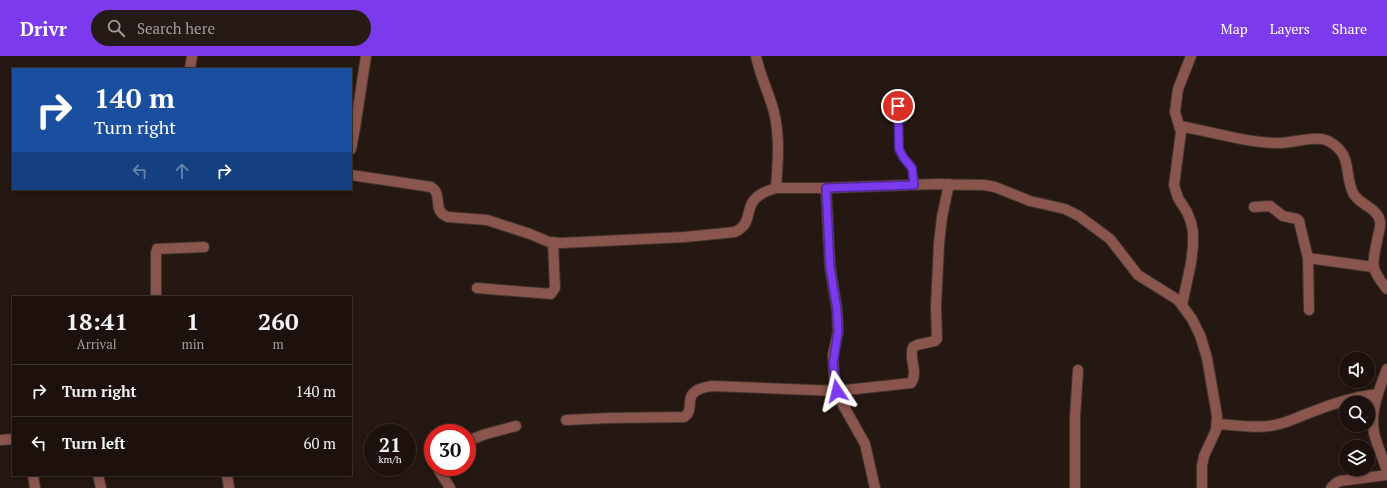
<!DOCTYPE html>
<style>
:root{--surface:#1c110d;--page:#251a16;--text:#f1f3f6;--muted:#a09d9d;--line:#3a312e;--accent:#7c3aed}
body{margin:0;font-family:"PT Serif",serif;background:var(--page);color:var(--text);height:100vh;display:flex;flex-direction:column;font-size:15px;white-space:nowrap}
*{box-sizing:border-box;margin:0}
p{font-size:13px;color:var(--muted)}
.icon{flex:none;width:22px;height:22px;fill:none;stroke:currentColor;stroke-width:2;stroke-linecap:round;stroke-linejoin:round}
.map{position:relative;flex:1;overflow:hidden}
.panel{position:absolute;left:12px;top:240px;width:340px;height:180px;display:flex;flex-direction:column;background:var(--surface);border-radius:0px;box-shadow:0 2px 6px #0003,0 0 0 1px var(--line)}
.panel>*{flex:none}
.hud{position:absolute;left:12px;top:12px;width:340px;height:122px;border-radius:0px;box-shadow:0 2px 6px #0003,0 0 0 1px var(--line);background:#1a4fa0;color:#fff;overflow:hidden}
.controls{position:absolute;left:1339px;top:296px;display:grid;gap:8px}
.controls a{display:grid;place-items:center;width:36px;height:36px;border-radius:50%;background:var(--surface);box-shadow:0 2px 6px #0003,0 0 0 1px var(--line);font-size:20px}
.speed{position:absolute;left:364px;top:368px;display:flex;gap:8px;font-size:20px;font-weight:700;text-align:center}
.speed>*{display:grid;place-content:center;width:52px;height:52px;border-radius:50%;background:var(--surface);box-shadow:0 2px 6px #0003,0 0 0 1px var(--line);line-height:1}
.speed small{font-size:10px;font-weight:400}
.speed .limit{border:6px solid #d22;background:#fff;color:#111}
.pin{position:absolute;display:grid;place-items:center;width:34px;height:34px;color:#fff;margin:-17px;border:2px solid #fff;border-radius:50%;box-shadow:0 1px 4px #0007}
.me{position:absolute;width:44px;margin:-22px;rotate:350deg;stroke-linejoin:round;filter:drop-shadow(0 0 3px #0008)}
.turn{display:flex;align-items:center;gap:14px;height:84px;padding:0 16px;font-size:18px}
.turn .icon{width:52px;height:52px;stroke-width:2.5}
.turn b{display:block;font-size:28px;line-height:34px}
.lanes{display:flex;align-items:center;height:38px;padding:0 16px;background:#0003;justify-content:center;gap:20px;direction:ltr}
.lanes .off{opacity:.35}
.eta{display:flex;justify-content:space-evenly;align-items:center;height:68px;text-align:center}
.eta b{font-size:24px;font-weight:700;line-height:28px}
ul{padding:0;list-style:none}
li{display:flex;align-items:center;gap:12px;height:52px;padding:0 16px;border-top:1px solid var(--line)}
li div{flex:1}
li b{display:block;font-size:15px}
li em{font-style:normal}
header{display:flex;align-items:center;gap:24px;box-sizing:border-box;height:56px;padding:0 20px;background:var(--accent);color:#fff}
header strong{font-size:19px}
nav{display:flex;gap:22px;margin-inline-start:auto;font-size:14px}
.search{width:280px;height:36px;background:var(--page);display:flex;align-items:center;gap:10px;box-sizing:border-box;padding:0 14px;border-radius:22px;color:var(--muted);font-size:15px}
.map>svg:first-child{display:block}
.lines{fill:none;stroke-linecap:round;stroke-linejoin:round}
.service-casing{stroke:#42342f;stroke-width:8}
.minor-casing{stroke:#42342f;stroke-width:12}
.service{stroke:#89554c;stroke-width:5.5}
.minor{stroke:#89554c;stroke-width:10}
.route-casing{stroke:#51269a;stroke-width:10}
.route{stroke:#7c3aed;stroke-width:7}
</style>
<header>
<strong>Drivr</strong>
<div class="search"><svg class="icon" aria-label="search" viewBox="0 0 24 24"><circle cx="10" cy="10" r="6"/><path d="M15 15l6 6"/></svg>Search here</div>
<nav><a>Map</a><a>Layers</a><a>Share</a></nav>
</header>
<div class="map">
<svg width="1387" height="432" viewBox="0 0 1387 432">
<rect width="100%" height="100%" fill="#251711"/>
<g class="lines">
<g class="service-casing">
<path id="service" d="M898 50 899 93 903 101 912 112 914 129"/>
</g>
<g class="minor-casing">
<path id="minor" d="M756 0C760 20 769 37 774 56 780 81 778 106 776 132H826L830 211 837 254 838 276 833 299 834 320 837 335 843 349 865 388 875 432
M190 13 192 0
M1180 70C1212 76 1248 87 1279 87 1294 87 1318 78 1330 86 1353 99 1344 119 1353 137 1359 149 1377 151 1380 165 1381 170 1379 175 1378 180 1373 207 1368 210 1387 233
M351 71 355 72 351 93
M355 72 366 0
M351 119 431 131C444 139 431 155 448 161L487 164 530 178 549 186 561 187 685 181 735 176C750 169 746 159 752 147 757 138 767 135 776 132
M826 132 937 128 984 129 995 131 1030 145 1065 153 1079 160 1110 183 1138 219 1178 244 1192 263 1200 279 1207 302 1217 360 1216 374 1204 400 1202 410V432
M1254 151 1270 150 1283 160 1297 163 1299 165 1308 202 1373 211
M1308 202 1309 254
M477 232 551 238 555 232 553 186
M156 241V197L157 193 204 191
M1182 249 1191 207 1193 190V176L1191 166 1187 156 1178 142 1174 129 1181 76 1175 56 1178 33 1191 0
M1387 313C1379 334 1370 354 1374 377 1377 389 1383 403 1387 415
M566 364 609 362 684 361C698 352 677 335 712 330L837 335 911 327C919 316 908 302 913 291L917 289 935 285 937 283 936 251 939 187 942 161 949 128
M1217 368C1236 369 1257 373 1275 369 1287 367 1298 361 1309 357 1331 348 1353 341 1377 338
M0 384 13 383
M467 385 486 378 516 370
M433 392 432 399 433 402
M437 411 450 432
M33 419 35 432
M98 419 101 432
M227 419 229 432
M1075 432V361L1078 314
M1331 432 1336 427 1340 425 1387 419"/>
</g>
<use href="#service" class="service"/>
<use href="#minor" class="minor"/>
</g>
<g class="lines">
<g class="route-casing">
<path id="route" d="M837 335 833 308 838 276 837 254 830 211 826 132 914 129 912 112 903 101 899 93 898 50"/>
</g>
<use href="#route" class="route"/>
</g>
</svg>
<div class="controls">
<a><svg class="icon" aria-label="sound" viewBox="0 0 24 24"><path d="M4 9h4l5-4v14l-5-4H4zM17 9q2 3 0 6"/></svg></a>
<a><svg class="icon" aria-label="search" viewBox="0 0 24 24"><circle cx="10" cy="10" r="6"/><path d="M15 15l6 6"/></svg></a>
<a><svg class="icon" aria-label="layers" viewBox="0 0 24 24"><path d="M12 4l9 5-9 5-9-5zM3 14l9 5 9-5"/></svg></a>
</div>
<div class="speed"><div>21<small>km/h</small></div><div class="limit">30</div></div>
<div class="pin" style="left:898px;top:50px;background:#d93025"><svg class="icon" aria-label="arrive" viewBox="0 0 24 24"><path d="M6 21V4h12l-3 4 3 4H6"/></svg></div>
<svg class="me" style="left:837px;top:335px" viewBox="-20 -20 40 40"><path d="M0-17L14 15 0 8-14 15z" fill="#7c3aed" stroke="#fff" stroke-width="4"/></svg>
<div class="hud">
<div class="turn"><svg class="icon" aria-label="right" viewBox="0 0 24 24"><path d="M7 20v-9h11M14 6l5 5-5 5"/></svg><div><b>140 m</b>Turn right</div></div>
<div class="lanes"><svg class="icon off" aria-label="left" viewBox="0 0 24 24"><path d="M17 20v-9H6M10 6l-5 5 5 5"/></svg><svg class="icon off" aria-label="ahead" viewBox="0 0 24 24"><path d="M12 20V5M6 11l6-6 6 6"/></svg><svg class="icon" aria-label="right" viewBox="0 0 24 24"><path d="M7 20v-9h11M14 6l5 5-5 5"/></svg></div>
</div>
<section class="panel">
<div class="eta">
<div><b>18:41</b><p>Arrival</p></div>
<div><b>1</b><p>min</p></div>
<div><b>260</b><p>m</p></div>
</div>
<ul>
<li><svg class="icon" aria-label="right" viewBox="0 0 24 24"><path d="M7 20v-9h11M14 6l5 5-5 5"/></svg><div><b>Turn right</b></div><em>140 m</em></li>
<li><svg class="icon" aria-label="left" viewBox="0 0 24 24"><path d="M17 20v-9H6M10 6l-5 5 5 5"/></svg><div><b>Turn left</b></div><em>60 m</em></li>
</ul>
</section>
</div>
